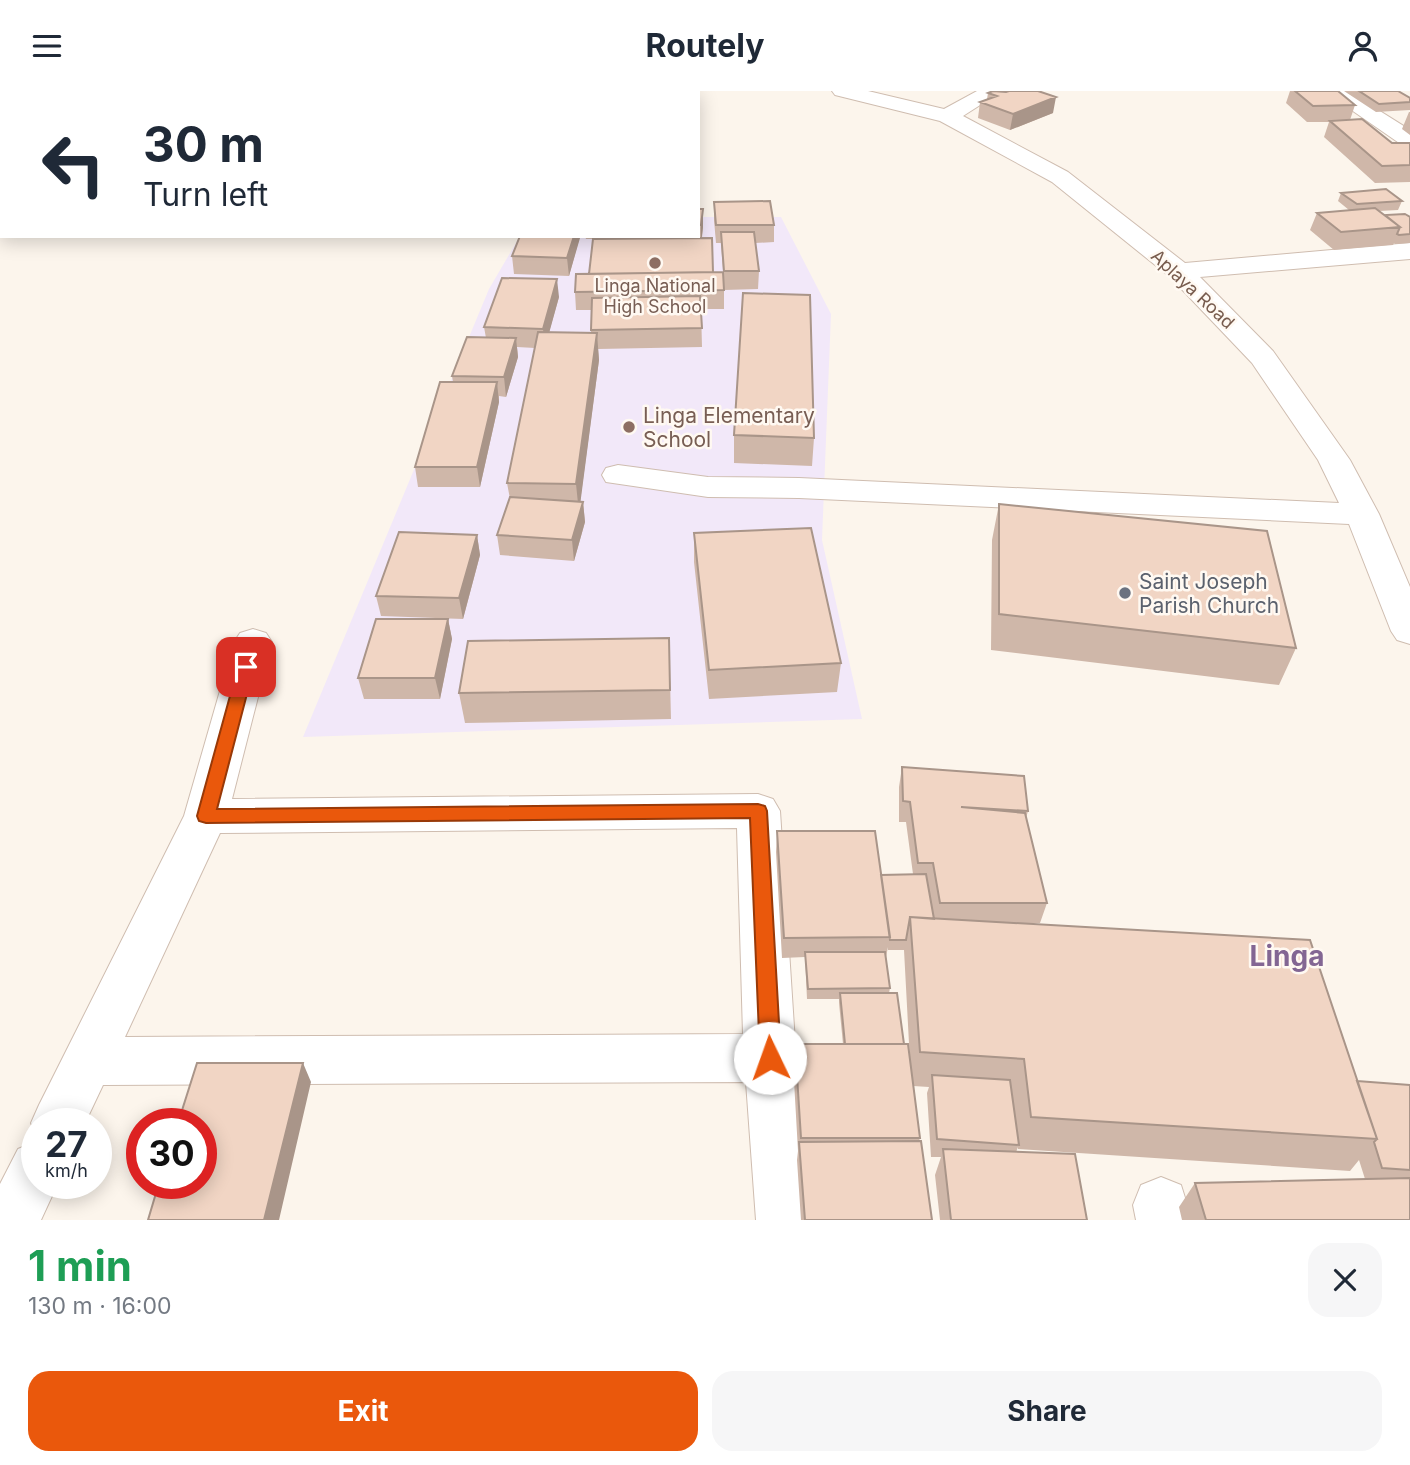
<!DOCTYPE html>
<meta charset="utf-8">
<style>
:root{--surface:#fff;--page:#f6f6f7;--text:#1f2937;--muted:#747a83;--accent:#ea580c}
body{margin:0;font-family:Inter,sans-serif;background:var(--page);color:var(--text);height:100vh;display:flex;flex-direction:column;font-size:26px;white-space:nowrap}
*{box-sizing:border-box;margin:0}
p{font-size:23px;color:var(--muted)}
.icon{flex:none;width:38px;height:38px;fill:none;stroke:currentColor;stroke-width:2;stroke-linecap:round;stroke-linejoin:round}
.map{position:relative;height:1129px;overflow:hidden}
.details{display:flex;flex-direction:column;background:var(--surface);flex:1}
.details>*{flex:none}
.hud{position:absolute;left:0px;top:0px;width:700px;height:147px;box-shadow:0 4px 18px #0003;background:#fff;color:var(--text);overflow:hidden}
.speed{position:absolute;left:21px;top:1017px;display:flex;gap:14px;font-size:35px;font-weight:700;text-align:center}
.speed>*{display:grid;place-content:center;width:91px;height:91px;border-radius:50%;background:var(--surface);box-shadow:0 4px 18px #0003;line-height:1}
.speed small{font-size:18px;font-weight:400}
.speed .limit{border:10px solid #d22;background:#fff;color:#111}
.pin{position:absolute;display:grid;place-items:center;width:60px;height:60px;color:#fff;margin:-30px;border-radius:14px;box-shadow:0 4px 10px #0006}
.me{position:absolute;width:77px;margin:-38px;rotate:357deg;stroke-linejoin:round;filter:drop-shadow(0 0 5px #0008)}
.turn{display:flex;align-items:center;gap:24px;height:147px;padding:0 28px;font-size:32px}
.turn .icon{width:91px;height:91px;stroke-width:2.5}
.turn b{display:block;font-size:49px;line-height:60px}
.round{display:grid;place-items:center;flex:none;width:74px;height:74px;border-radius:21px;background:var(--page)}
.summary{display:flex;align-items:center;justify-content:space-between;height:119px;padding:0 28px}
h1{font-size:42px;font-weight:700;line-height:52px;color:#1e9e55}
.button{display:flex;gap:14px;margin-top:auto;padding:14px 28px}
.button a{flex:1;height:80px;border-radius:21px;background:var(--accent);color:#fff;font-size:28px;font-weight:700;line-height:80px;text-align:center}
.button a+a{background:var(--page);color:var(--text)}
header{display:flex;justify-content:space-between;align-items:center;height:91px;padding:0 28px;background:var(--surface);font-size:32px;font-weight:700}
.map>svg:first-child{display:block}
.education{fill:#f2e8f9}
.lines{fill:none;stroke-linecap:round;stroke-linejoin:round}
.minor-casing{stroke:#cfbdb0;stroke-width:2}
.minor{fill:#fff;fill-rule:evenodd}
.wall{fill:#cfb7a9;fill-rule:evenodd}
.shaded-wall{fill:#a99589}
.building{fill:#f1d5c4;stroke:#a99589;stroke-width:2}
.route{fill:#ea580c;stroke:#983908;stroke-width:2}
.education-dot{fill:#8d6e63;stroke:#fff9f2;stroke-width:2.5}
.worship-dot{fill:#6b7280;stroke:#fff9f2;stroke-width:2.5}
.labels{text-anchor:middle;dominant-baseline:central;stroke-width:5;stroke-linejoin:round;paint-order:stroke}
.far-education-label{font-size:18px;fill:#785e54;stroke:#fff9f2}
.far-street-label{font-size:18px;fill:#785c4e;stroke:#fff9f2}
.education-label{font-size:21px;fill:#785e54;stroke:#fff9f2;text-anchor:start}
.worship-label{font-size:21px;fill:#5b616d;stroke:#fff9f2;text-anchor:start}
.near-quarter-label{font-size:28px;font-weight:bold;fill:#836693;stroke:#fff9f2}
</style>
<header><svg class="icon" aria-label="menu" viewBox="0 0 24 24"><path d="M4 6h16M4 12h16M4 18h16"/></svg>Routely<svg class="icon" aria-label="person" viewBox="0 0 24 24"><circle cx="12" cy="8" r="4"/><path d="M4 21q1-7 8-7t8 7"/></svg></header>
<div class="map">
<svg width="1410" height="1129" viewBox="0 0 1410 1129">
<rect width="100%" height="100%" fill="#fcf5ec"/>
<path class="education" d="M698 126H781L831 223 822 449 862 628 303 646 489 198 520 145H698Z"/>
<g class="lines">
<g class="minor-casing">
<path id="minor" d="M245 0H429L428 2Z
M832 0H868L944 18 977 0H1002L963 25 1068 81 1185 172 1410 152V168L1200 186 1273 260 1350 369 1379 423 1410 496V553L1397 549 1391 540 1349 433 799 407 708 406 606 391 602 384 606 377 618 374 708 386 799 387 1339 412 1318 369 1252 272 1170 186 1052 91 940 30 835 4Z
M1324 0H1348L1410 39V56L1402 54Z
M253 538 266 542 272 551 232 708 758 703 773 708 780 720 796 967 812 1129H756L746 991 103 994 85 1032H37V1045L31 1032 39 1014 184 725 234 551 240 542ZM737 737 743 943 125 946 220 742Z
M37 1050V1092H58L41 1129H0V1093L18 1058Z
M1161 1086 1181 1094 1192 1129H1136L1133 1114 1141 1094Z"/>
</g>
<use href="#minor" class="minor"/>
</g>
<path class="wall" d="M1290 0H1338L1355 14 1350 29 1392 52H1410V91L1375 92 1324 46 1329 31H1307L1286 12Z
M1344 0H1398L1410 7V19L1376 21Z
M988 2 1053 22 1010 39 978 27 980 11 987 8Z
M1409 21H1410V44L1402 38Z
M1341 102 1402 110 1398 119 1379 120 1385 124 1410 126V152L1395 153 1394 152 1393 154 1334 159 1310 139 1317 122 1349 119 1338 110Z
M714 111 774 134V151L755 152 759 180 758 198 724 199V218H701L702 256 598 258 599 269 580 411H583L585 431 574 470 500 464 497 444 510 408 507 392 535 257 517 256 518 266 506 306 499 305V311L480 396H418L415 376 453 291 452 285 486 247 484 236 559 206 549 241H591L592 219H576L575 201 589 183 593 148H586L585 145H698V118L703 136 702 147 713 181H723L721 152H716L714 129Z
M520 145H580L569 185 514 183 512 165Z
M734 344 814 347 812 375 734 372Z
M999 413 1296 557 1279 594 991 559 992 449Z
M694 442 841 572 837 601 709 608 694 471Z
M477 444 480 464 463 528 381 525 376 505Z
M448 528 452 548 440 608H364L358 587Z
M669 547 671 628 465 632 459 602Z
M902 676 1028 720 1026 727 1047 812 1040 832H1010L1357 990 1410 994V1129H1182L1179 1116 1195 1092 1365 1088 1359 1069 1350 1080 1018 1058V1056L1016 1061 1087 1129H940L935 1084 941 1066H931L927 1002 929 996 913 995 920 1047 919 1050 932 1129H801L797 1069 798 1060 793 972 795 953H843L839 912V908H807L805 866 782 867 776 761 777 740 881 785 913 783 906 731H899V696ZM888 856V859H904L910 971 904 953 889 902 890 897 886 866Z"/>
<path class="shaded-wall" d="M1056 6 1053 22 1010 39 1013 23Z
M703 118V136L701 152V134Z
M574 145H580V147L569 185 567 167Z
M557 188 559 206 545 257 543 238Z
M597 242 599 269 579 422 576 393Z
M516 247 518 266 506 306 504 286Z
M497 291 499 311 480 396 477 376Z
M583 411 585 431 574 470 572 449Z
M477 444 480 464 463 528 459 507Z
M448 528 452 548 440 608 435 587Z
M303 972 311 991 279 1129H264Z"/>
<path class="building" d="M993 0 1006 1 1009 0H1038L1056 6 1013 23 980 11 997 5 988 2Z
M1295 0H1338L1355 14 1313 15Z
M1359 0H1398L1410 7V11L1379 13Z
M1362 28 1392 52H1410V74L1382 75 1330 30Z
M1386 98 1402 110 1357 113 1341 102Z
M770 110 774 134H716L714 111Z
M1375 117 1400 136 1341 141 1317 122Z
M698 118H703L701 134H698Z
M1405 123 1410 126V143L1399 144 1397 143 1400 136 1385 124Z
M721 141H754L759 180H724Z
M520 145H574L567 167 512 165Z
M712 147 713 181 589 183 593 148Z
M723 181 724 199 575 201 576 183Z
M502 187 557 188 543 238 484 236Z
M743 202 810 204 814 347 734 344Z
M700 205 702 237 591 239 592 207Z
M538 241 597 242 576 393 507 392Z
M467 246 516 247 504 286 452 285Z
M440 291H497L477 376H415Z
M510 406 583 411 572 449 497 444Z
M999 413 1267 440 1296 557 999 523Z
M811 437 841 572 709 579 694 442Z
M399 441 477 444 459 507 376 505Z
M376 528H448L435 587H358Z
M669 547 670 599 459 602 468 550Z
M902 676 1024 685 1028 720 961 716 1025 722 1047 812H940L933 772H918L910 711 903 710Z
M777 740H875L890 846 784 847Z
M926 783 934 828 910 826 906 849H890L881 784Z
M910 826 1310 849 1377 1048 1031 1026 1024 968 920 961Z
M805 861H885L890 897 808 898Z
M840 902H897L904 953H845Z
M795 953H908L920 1047H801Z
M197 972H303L264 1129H148L159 1092H201V1032H178Z
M932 984 1010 989 1019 1054 937 1048Z
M1357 990 1410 994V1079L1382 1077 1374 1051 1377 1048Z
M921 1050 932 1129H805L799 1051Z
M943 1058 1075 1063 1087 1129H951Z
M1410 1087V1129H1206L1195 1092Z"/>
<path class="route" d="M246 571 254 576 217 718 758 713 765 715 767 720 781 967 778 974 770 977 763 974 760 967 750 727 206 732 199 730 197 725 238 576Z"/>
<g class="education-dot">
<circle cx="655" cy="172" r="7"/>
<circle cx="629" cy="336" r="7"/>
</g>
<circle class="worship-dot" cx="1125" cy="502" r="7"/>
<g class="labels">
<g class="far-education-label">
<text x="655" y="194">Linga National<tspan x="655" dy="21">High School</tspan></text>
</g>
<g class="far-street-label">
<text transform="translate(1193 198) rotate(43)">Aplaya Road</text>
</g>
<g class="education-label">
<text x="643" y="324">Linga Elementary<tspan x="643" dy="24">School</tspan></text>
</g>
<g class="worship-label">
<text x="1139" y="490">Saint Joseph<tspan x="1139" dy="24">Parish Church</tspan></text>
</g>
<g class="near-quarter-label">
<text x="1287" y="865">Linga</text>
</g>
</g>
</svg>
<div class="speed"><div>27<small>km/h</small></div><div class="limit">30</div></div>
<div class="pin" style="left:246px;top:576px;background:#d93025"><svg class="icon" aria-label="arrive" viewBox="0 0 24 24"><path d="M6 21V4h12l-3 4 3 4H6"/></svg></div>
<svg class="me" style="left:770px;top:967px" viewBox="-20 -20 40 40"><circle r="19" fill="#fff"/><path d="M0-13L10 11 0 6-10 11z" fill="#ea580c"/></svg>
<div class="hud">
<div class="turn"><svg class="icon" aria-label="left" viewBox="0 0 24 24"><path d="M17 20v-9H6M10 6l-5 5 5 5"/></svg><div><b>30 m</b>Turn left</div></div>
</div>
</div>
<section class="details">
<div class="summary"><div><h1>1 min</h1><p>130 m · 16:00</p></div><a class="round"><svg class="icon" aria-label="close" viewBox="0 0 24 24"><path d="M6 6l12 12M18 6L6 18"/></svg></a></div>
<div class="button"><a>Exit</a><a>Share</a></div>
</section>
